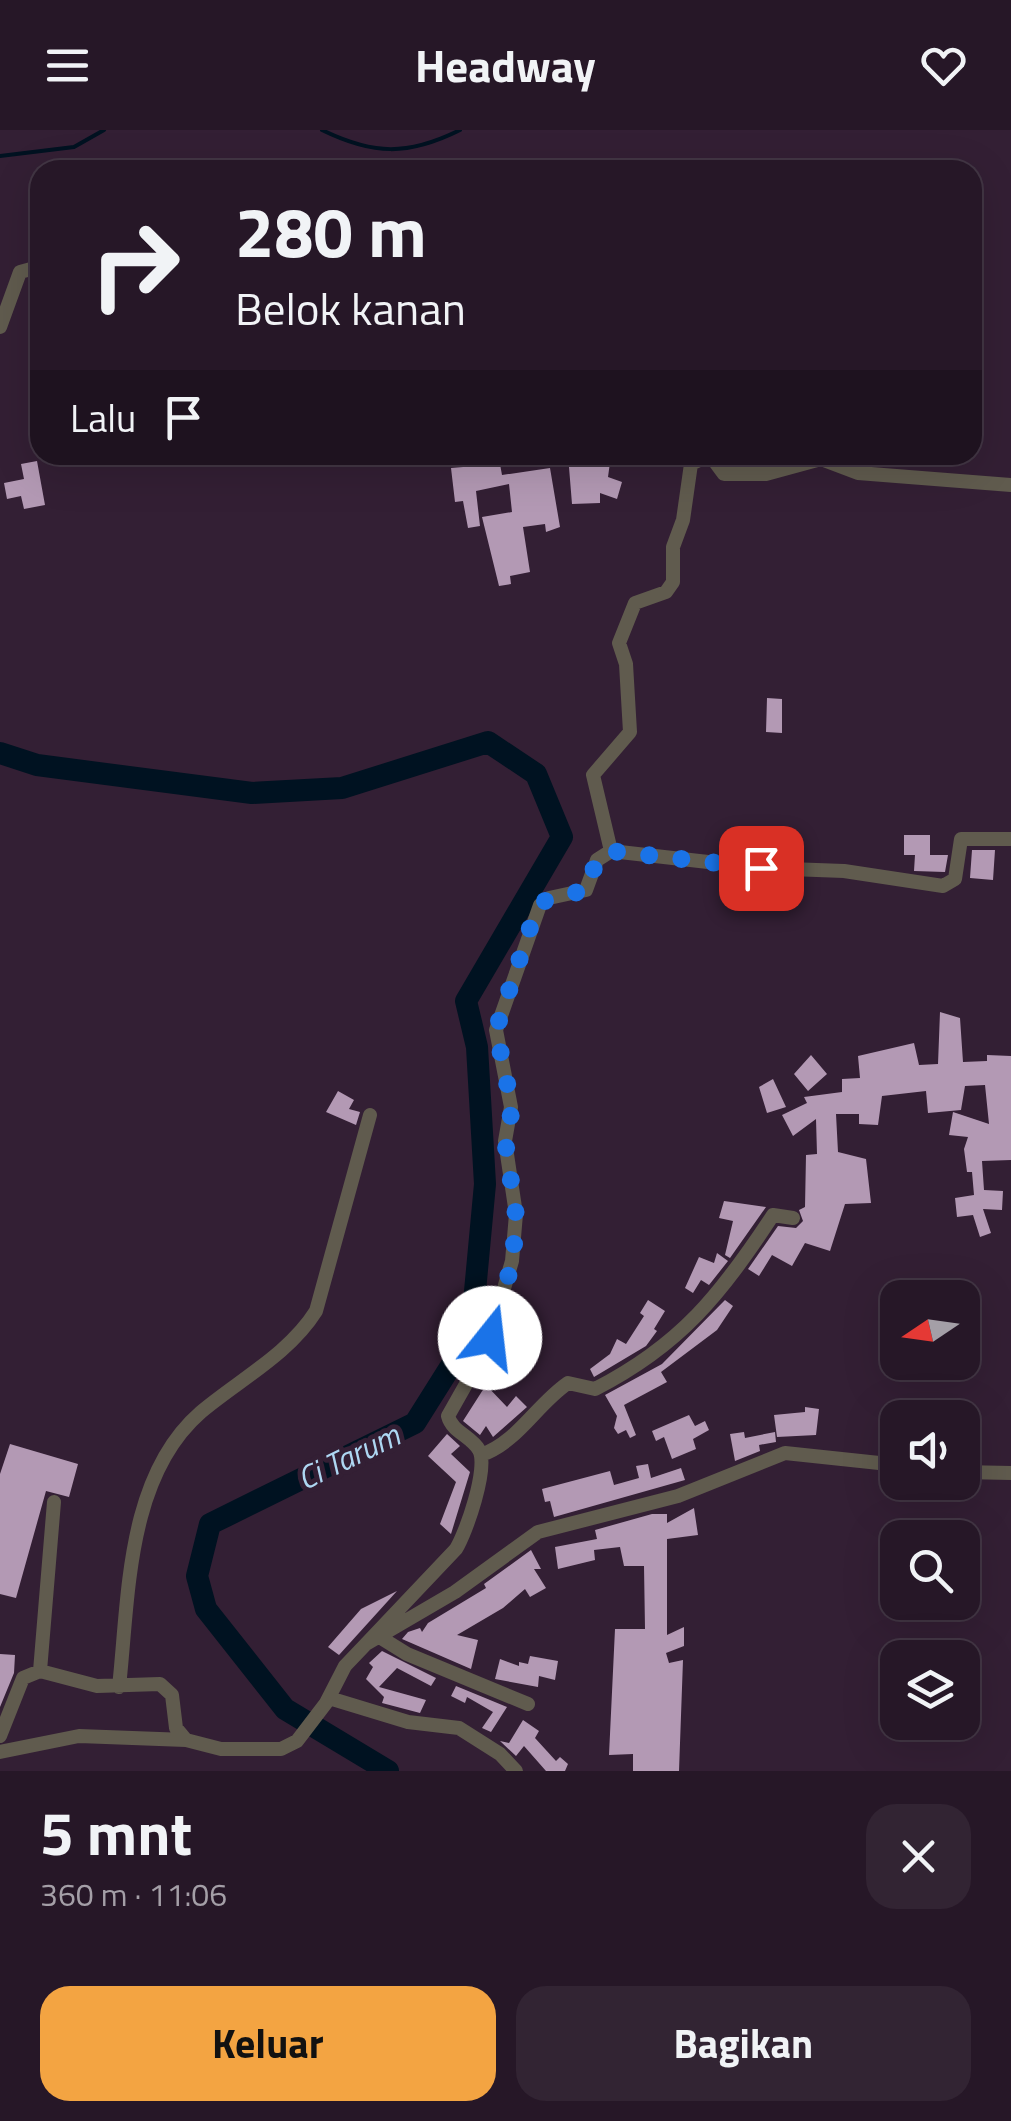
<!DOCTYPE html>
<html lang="id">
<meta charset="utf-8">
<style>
:root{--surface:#261727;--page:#322433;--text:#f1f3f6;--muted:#a49fa7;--line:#423644;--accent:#f3a442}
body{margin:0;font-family:"Titillium Web",sans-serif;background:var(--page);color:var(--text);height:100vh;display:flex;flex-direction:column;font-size:38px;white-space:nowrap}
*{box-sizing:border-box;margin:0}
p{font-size:32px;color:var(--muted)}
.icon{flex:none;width:55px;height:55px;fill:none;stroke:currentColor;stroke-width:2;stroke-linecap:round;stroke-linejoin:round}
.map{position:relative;height:1641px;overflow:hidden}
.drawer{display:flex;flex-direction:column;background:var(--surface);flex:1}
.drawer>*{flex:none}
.guide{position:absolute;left:30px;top:30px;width:952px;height:305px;border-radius:30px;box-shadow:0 10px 40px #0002,0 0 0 2px var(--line);background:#261727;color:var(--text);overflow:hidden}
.needle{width:65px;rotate:257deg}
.tools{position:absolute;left:880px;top:1150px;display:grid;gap:20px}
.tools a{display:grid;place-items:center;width:100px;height:100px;border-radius:20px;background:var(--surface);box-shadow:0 10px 40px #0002,0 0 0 2px var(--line);font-size:50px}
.pin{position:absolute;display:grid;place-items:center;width:85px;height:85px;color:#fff;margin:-42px;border-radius:20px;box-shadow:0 5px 15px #0006}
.me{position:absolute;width:110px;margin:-55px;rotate:16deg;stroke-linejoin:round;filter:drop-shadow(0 0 8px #0008)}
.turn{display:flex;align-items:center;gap:35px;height:210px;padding:0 40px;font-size:45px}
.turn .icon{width:130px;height:130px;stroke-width:2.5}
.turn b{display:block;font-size:70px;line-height:85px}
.then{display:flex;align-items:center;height:95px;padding:0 40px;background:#0003;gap:20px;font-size:38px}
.round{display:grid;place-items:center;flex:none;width:105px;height:105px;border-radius:30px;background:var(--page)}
.overview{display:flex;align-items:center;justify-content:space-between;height:170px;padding:0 40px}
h1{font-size:60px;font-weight:700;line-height:75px}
.cta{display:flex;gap:20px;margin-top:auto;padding:20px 40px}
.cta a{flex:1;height:115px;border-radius:30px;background:var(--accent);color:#111;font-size:40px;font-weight:700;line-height:115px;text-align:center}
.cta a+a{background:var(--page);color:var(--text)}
header{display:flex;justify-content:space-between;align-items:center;height:130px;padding:0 40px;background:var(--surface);font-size:45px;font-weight:700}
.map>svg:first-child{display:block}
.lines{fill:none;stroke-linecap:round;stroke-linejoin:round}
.stream{stroke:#001221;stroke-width:4}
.river{stroke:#001221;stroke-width:22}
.building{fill:#b399b4}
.minor{stroke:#605b4e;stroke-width:14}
.route{stroke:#1a73e8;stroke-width:18;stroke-dasharray:0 32.4}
.labels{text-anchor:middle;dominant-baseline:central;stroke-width:10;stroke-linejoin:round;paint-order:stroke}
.water-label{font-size:32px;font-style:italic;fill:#aed7f2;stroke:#331f34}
</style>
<header><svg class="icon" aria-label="menu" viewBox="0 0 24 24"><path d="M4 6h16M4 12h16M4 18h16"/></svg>Headway<svg class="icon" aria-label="heart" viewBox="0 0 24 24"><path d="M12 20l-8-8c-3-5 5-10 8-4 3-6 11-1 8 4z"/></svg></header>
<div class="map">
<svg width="1011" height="1641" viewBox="0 0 1011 1641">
<rect width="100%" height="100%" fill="#331f34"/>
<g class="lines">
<path class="stream" d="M322 0C373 25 408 26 460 0
M0 26 74 17 104 0"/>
<path class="river" d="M0 623 37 635 252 663 342 658 488 612 536 644 562 707 466 871 477 917 485 1054 471 1204 415 1293 210 1394 197 1446 206 1479 285 1579 388 1641"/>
</g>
<path class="building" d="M568 325H611L608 347 622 352 617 369 600 363V373L572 374Z
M37 331 45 375 24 379 21 366 7 369 4 353 24 349 21 334Z
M500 334 502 345 550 338 560 397 546 402 545 394 523 397 530 442 510 446 511 454 499 456 482 387 512 382 509 354 476 361 480 396 468 398 463 371 455 372 451 338Z
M767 568 782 569V603L766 602Z
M904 705H930V725H948L945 742 914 741 915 725H904Z
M972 720H995L993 750 970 748Z
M940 882 960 888 963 932 987 931V925L1011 926V1030L982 1031 984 1060 1003 1061 1002 1080 983 1079 991 1103 980 1107 973 1085 957 1087 955 1068 974 1065 972 1042H967L964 1019 968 1007 949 1005 953 982 989 994 985 955 965 956 961 980 928 983 926 961 882 966 878 995 859 994V984H836L838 1022 866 1029 871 1073 845 1074 830 1121 805 1113 792 1136 772 1125 759 1146 748 1139 778 1096 796 1098 803 1091 799 1080 805 1077 806 1025 817 1024 816 989 793 1006 782 985 807 973 804 967 842 962V949L860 948 858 926 914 913 919 935 938 934Z
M811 925 827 944 808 961 794 944Z
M773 949 786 977 767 983 759 957Z
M338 961 354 970 349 979 360 982 356 995 326 982Z
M724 1071 766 1077 730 1128 725 1125 733 1091 719 1088Z
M717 1123 728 1131 709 1155 701 1150 693 1163 685 1158 699 1127 714 1133Z
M648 1170 665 1181 654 1199 657 1201 646 1216 594 1247 590 1239 610 1224 617 1209 626 1214 644 1186 640 1183Z
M725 1170 733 1176 717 1200 661 1242 667 1252 624 1275 636 1305 630 1308 626 1300 618 1304 614 1298 617 1286 605 1265 662 1234Z
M486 1255 507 1277 516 1266 527 1277 493 1307 486 1296 480 1305 463 1291Z
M805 1277 819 1279 816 1305 777 1307 774 1285 805 1282Z
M689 1285 695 1296 705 1291 709 1300 693 1309 696 1319 672 1329 664 1307 656 1311 652 1301Z
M744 1302 745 1308 775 1302 776 1312 759 1315 760 1321 735 1331 730 1304Z
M447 1304 460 1316 451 1324 470 1342 451 1404 440 1394 456 1352 428 1326Z
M10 1314 78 1334 69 1367 46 1361 16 1468 0 1464V1344Z
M648 1334 651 1348 681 1338 685 1350 554 1387 550 1371 545 1372 542 1359 610 1341 614 1355 639 1348 636 1336Z
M694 1378 698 1405 667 1409V1505L684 1497V1516L666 1523 669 1533 683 1530 679 1641H633V1624L609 1625 615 1499H645L644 1436H624L620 1417 594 1420 595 1430 558 1439 555 1417 597 1409 595 1400 652 1384H667V1393Z
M531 1420 541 1439H534L546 1458 530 1467 525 1459 503 1478 457 1505 478 1510 471 1539 402 1509 408 1502 420 1498 422 1502 428 1493 486 1458 484 1454Z
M397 1461 339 1525 328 1517 361 1479Z
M382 1521 436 1548 431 1556 397 1538 379 1557 426 1570 420 1583 382 1573 384 1567 366 1549 373 1537 369 1533Z
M0 1524 15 1525 14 1543 0 1577Z
M530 1526 558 1531 555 1550 539 1546 538 1557 495 1549 500 1529 519 1536V1532L528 1534Z
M456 1556 507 1577 491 1602 482 1598 493 1582 467 1567 465 1573 451 1566Z
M523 1590 539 1601 535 1608 556 1631 560 1627 568 1634 565 1641H546L524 1616 516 1626 500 1611 509 1613Z"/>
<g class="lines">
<path class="minor" d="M0 197 20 142 31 139 40 146
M611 721 593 645 630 602 626 534 619 513 635 473 666 462 673 452V417L683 390 691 334 710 325 724 344H766L821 329 858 343 1011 355
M481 1325C518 1312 536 1275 568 1253L595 1259C681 1215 721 1164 773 1085L793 1088
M962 1342 1011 1343
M378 1506 407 1524 528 1574
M366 1514 456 1419C466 1403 489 1337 479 1320 471 1306 452 1302 448 1286L487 1217 512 1131 516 1084 505 1011 511 977 496 900 540 775 549 768 586 760 597 730 611 721 761 738 844 741 943 756 955 749 961 709H1011
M40 1541 54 1372
M119 1557C129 1466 126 1347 201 1282 239 1250 289 1224 316 1181L370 985
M329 1568 408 1592 459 1598 500 1624 516 1641
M0 1606 23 1548 40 1541 97 1556 160 1554 172 1565 176 1598 186 1610 221 1619H281L297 1611 326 1573 345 1536 366 1514 455 1462 538 1402 678 1366 785 1323 898 1335
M0 1622 79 1606 186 1610"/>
</g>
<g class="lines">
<path class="route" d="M490 1208 511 1137 517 1092 506 1017 512 977 496 900 536 780 546 770 586 760 597 730 611 721 761 738"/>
</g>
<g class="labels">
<g class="water-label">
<text transform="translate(348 1326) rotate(-26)">Ci Tarum</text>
</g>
</g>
</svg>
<div class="tools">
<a><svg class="needle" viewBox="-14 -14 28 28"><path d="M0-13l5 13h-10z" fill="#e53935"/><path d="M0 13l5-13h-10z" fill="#a49fa7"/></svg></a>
<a><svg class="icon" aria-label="sound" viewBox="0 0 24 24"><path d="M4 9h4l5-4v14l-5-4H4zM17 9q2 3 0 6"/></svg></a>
<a><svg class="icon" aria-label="search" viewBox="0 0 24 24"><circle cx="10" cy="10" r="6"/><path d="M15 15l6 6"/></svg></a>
<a><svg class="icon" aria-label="layers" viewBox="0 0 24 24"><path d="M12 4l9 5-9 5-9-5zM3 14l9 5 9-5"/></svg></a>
</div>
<div class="pin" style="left:761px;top:738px;background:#d93025"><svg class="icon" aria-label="arrive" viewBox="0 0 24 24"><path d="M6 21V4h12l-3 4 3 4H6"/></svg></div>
<svg class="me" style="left:490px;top:1208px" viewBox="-20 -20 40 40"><circle r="19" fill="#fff"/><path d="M0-13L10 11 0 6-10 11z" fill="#1a73e8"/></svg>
<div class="guide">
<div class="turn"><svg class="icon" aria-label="right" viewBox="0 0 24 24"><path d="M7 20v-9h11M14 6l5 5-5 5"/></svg><div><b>280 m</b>Belok kanan</div></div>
<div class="then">Lalu<svg class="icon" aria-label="arrive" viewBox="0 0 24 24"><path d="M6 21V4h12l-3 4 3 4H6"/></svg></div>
</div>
</div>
<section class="drawer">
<div class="overview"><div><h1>5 mnt</h1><p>360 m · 11:06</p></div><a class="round"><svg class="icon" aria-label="close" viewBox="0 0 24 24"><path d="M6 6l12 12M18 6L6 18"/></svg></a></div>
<div class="cta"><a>Keluar</a><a>Bagikan</a></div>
</section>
